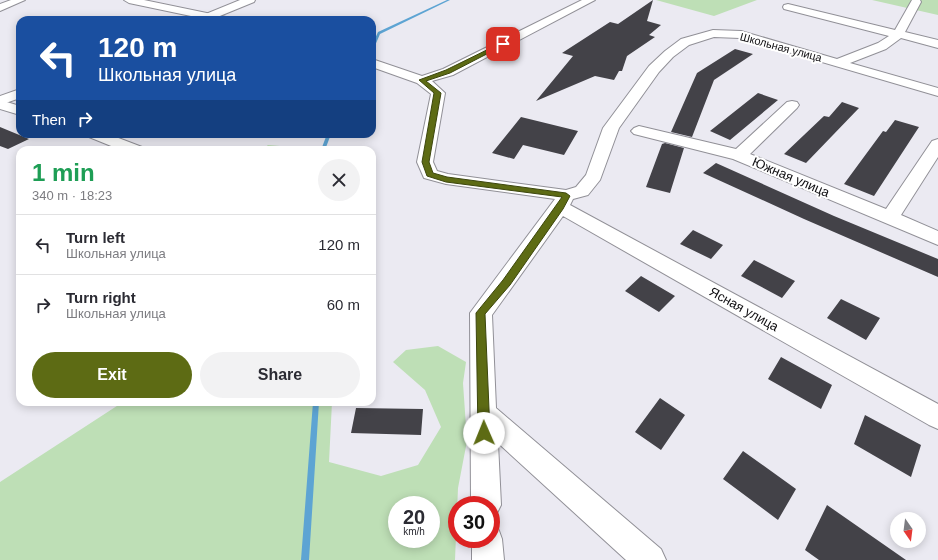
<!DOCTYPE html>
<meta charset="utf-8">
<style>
:root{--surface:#fff;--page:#f2f2f3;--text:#2b2b33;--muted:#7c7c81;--line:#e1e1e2;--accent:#5d6b14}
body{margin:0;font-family:Arial,sans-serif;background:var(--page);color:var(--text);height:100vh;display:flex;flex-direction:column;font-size:15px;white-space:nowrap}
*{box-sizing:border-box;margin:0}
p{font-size:13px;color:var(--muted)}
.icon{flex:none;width:22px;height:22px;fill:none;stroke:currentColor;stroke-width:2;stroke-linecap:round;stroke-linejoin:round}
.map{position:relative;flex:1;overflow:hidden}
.panel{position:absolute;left:16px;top:146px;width:360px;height:260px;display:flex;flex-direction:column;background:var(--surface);border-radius:12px;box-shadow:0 2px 10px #0003}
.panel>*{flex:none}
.banner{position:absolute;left:16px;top:16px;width:360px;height:122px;border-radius:12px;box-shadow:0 2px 10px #0003;background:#1a4fa0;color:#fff;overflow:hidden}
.needle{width:26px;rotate:166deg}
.tools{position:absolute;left:890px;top:512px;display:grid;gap:8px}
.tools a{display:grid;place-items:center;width:36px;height:36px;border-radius:50%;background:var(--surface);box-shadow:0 2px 10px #0003;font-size:20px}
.speed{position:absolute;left:388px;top:496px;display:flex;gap:8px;font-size:20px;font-weight:700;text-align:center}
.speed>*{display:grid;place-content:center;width:52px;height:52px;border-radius:50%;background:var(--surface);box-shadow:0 2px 10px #0003;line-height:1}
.speed small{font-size:10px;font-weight:400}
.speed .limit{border:6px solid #d22;background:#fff;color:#111}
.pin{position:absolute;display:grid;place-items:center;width:34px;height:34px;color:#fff;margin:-17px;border-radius:8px;box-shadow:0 2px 6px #0006}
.me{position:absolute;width:44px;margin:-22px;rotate:359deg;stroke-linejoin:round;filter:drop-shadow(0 0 3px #0008)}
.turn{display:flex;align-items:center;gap:14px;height:84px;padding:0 16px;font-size:18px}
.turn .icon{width:52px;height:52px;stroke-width:2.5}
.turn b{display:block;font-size:28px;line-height:34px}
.then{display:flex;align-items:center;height:38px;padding:0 16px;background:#0003;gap:8px;font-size:15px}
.round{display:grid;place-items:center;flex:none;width:42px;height:42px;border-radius:21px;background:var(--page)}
.summary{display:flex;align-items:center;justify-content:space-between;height:68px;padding:0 16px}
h1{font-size:24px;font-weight:600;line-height:30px;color:#1e9e55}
.action{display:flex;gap:8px;margin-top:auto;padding:8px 16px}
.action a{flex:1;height:46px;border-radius:24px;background:var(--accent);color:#fff;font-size:16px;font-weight:600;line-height:46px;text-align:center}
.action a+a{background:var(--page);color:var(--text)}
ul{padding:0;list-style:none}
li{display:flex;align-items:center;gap:12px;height:60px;padding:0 16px;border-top:1px solid var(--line)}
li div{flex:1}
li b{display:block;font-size:15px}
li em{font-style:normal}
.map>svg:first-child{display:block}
.green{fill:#bedfb6;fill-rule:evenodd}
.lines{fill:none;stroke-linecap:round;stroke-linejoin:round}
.stream{fill:#5da4d3;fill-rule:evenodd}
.building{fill:#434248}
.minor-casing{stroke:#919097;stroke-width:2}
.secondary-casing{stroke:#919097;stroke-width:2}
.minor{fill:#fff;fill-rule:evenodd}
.secondary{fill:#fff;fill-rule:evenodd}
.route{fill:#5d6b14;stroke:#3c460d}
.labels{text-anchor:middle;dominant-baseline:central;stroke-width:4;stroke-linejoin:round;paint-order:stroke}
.far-street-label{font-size:11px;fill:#0f0e11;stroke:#fff}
.street-label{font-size:13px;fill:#0f0e11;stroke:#fff}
</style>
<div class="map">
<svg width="938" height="560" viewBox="0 0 938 560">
<rect width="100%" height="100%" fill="#ebeaf2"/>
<path class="green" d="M656 0H757L714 16Z
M872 0H938V15Z
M268 145 327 150H262Z
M438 346 466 362 463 383 467 441 458 488 455 560H0V482L123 402H332L329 462 381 476 418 465 441 427 425 390 393 362 406 350ZM397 505H431V539H397Z"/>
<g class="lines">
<path class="stream" d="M447 0H450L380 34 374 48 372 49V45L378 32Z
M327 134H331L325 150H321Z
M313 402H319L309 560H301Z"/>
</g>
<path class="building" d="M653 0 647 21 661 25 649 35 655 37 627 56 622 71H619L614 80 595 76 536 101 573 56 562 53 610 22 618 24Z
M735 49 753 54 714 80 692 137 671 132 697 73Z
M758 93 778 100 730 140 710 131Z
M842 102 859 108 806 163 784 154 824 116 829 117Z
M521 117 578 131 564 155 523 145 514 159 492 153Z
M895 120 919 127 874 196 844 184 883 131 886 132Z
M0 127 29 139 8 149 0 146Z
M665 143 684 148 670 193 646 187 662 144Z
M716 163 834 216 938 259V277L804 219 703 173Z
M693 230 723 245 711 259 680 244Z
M754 260 795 281 782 298 741 276Z
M641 276 675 296 659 312 625 291Z
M841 299 880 318 866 340 827 318Z
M781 357 832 385 821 409 768 379Z
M660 398 685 415 661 450 635 432Z
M356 408 423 409 421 435 351 433Z
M865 415 921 445 911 477 854 444Z
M743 451 796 489 778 520 723 479Z
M827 505 906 560H819L805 550Z"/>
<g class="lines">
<g class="minor-casing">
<path id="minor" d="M11 0H25L0 11V4Z
M124 0H144L226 17 232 20H210L129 3Z
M582 0H595L453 75 432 81 445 93 433 162 437 171 448 174 566 190 576 187 586 175 603 128 649 66 665 51 681 39 713 30 741 31 837 59 878 43 889 36 784 9 783 7 784 5 788 4 895 30 912 0H920L921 2 905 32 938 40V48L901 38 886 49 850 63 938 88V96L740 38 714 37 689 45 673 57 659 72 619 128 600 180 588 195 573 199 570 205 938 404V429L929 425 563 216 492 315 496 408 661 549 666 560H626L498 443 501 505 496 515 491 518V505H471L470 313 555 199 446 184 424 178 417 162 431 94 417 83 372 67V59L422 76 443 69Z
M0 100 20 106V115L0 109Z
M792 101 797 102 799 105 797 108 750 154 886 209 932 141 938 139V157L901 215 938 231V245L733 159 634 134 631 131 634 128 639 126 736 149 787 102Z
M86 134H108L142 147 144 150H121L89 137Z
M491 525 498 528 502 539 504 560H472V539H491Z"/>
</g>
<g class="secondary-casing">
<path id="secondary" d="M240 0H255L254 2 210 20H194L196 18Z
M20 89V98L0 105V96Z"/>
</g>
<use href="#minor" class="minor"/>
<use href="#secondary" class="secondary"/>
</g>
<path class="route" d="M501 43 506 44 450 73 426 81 441 93 429 162 433 173 447 177 566 193 570 196 563 209 510 285 485 314 490 433 488 437 484 438 480 437 478 433 476 313 503 280 562 197 446 182 427 176 422 162 434 93 419 80 446 70Z"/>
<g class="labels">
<g class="far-street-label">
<text transform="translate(781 47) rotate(15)">Школьная улица</text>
</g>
<g class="street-label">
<text transform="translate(791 177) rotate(23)">Южная улица</text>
<text transform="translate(744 309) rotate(29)">Ясная улица</text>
</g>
</g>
</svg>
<div class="tools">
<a><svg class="needle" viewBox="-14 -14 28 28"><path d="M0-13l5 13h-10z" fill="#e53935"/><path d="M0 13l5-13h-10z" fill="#7c7c81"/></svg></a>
</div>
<div class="speed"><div>20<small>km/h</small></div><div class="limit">30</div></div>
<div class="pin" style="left:503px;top:44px;background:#d93025"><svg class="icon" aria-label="arrive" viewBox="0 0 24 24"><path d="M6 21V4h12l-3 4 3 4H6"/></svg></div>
<svg class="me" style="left:484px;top:433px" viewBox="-20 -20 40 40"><circle r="19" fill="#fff"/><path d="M0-13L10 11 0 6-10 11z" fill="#5d6b14"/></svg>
<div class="banner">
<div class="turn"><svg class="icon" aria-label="left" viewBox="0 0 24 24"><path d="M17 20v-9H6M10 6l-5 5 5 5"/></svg><div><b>120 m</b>Школьная улица</div></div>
<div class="then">Then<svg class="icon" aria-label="right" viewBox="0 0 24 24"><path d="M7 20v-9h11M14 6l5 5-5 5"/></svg></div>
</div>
<section class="panel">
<div class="summary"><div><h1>1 min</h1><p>340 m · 18:23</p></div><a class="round"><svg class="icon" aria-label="close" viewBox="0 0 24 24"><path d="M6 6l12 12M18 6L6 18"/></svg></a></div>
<ul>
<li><svg class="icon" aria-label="left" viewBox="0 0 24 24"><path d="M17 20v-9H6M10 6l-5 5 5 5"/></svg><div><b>Turn left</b><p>Школьная улица</p></div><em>120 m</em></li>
<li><svg class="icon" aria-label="right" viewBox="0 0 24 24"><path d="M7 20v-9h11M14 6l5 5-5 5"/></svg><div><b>Turn right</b><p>Школьная улица</p></div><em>60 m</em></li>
</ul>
<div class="action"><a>Exit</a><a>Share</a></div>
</section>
</div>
